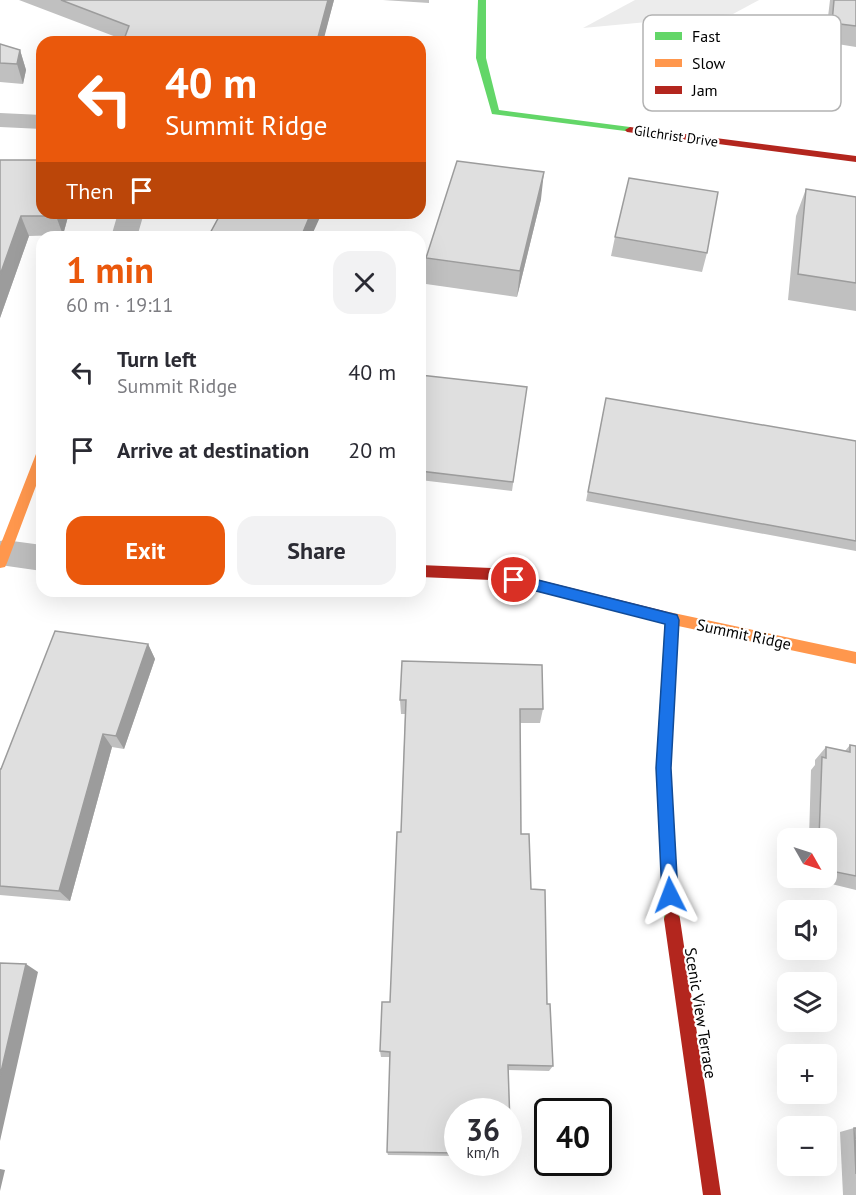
<!DOCTYPE html>
<meta charset="utf-8">
<style>
:root{--surface:#fff;--page:#f2f2f3;--text:#2b2b33;--muted:#7c7c81;--accent:#ea580c}
body{margin:0;font-family:"PT Sans",sans-serif;background:var(--page);color:var(--text);height:100vh;display:flex;flex-direction:column;font-size:22px;white-space:nowrap}
*{box-sizing:border-box;margin:0}
p{font-size:20px;color:var(--muted)}
.icon{flex:none;width:33px;height:33px;fill:none;stroke:currentColor;stroke-width:2;stroke-linecap:round;stroke-linejoin:round}
.map{position:relative;flex:1;overflow:hidden}
.panel{position:absolute;left:36px;top:231px;width:390px;height:366px;display:flex;flex-direction:column;background:var(--surface);border-radius:18px;box-shadow:0 6px 24px #0002}
.panel>*{flex:none}
.hud{position:absolute;left:36px;top:36px;width:390px;height:183px;border-radius:18px;box-shadow:0 6px 24px #0002;background:#ea580c;color:#fff;overflow:hidden}
.needle{width:39px;rotate:129deg}
.fabs{position:absolute;left:777px;top:828px;display:grid;gap:12px}
.fabs a{display:grid;place-items:center;width:60px;height:60px;border-radius:12px;background:var(--surface);box-shadow:0 6px 24px #0002;font-size:30px}
.speed{position:absolute;left:444px;top:1098px;display:flex;gap:12px;font-size:30px;font-weight:700;text-align:center}
.speed>*{display:grid;place-content:center;width:78px;height:78px;border-radius:50%;background:var(--surface);box-shadow:0 6px 24px #0002;line-height:1}
.speed small{font-size:15px;font-weight:400}
.speed .limit{border:3px solid #111;border-radius:9px;background:#fff;color:#111}
.pin{position:absolute;display:grid;place-items:center;width:51px;height:51px;color:#fff;margin:-26px;border:3px solid #fff;border-radius:50%;box-shadow:0 2px 6px #0007}
.me{position:absolute;width:66px;margin:-33px;rotate:357deg;stroke-linejoin:round;filter:drop-shadow(0 0 4px #0008)}
.turn{display:flex;align-items:center;gap:21px;height:126px;padding:0 30px;font-size:27px}
.turn .icon{width:78px;height:78px;stroke-width:2.5}
.turn b{display:block;font-size:42px;line-height:51px}
.then{display:flex;align-items:center;height:57px;padding:0 30px;background:#0003;gap:12px;font-size:22px}
.round{display:grid;place-items:center;flex:none;width:63px;height:63px;border-radius:18px;background:var(--page)}
.overview{display:flex;align-items:center;justify-content:space-between;height:102px;padding:0 30px}
h1{font-size:36px;font-weight:700;line-height:45px;color:var(--accent)}
.action{display:flex;gap:12px;margin-top:auto;padding:12px 30px}
.action a{flex:1;height:69px;border-radius:18px;background:var(--accent);color:#fff;font-size:24px;font-weight:700;line-height:69px;text-align:center}
.action a+a{background:var(--page);color:var(--text)}
ul{padding:0;list-style:none}
li{display:flex;align-items:center;gap:18px;height:78px;padding:0 30px}
li div{flex:1}
li b{display:block;font-size:22px}
li em{font-style:normal}
.map>svg:first-child{display:block}
.green{fill:#ececec}
.lines{fill:none;stroke-linecap:round;stroke-linejoin:round}
.street{fill:#bebebe;fill-rule:evenodd}
.fast{fill:#63d668;fill-rule:evenodd}
.slow{fill:#ff974d;fill-rule:evenodd}
.jam{fill:#b3261e;fill-rule:evenodd}
.wall{fill:#c0c0c0}
.shaded-wall{fill:#9c9c9c}
.building{fill:#dfdfdf;stroke:#9c9c9c;stroke-width:1.5}
.route{fill:#1a73e8;stroke:#114b97;stroke-width:1.5}
.labels{text-anchor:middle;dominant-baseline:central;stroke-width:4.5;stroke-linejoin:round;paint-order:stroke}
.far-street-label{font-size:14px;fill:#000;stroke:#fff}
.street-label{font-size:16px;fill:#000;stroke:#fff}
.key{fill:#fff;stroke:#b2b2b2;stroke-width:1.5}
.key-label{font-size:16px;fill:#000}
</style>
<div class="map">
<svg width="856" height="1195" viewBox="0 0 856 1195">
<rect width="100%" height="100%" fill="#fff"/>
<path class="green" d="M635 0H759L733 14 583 28Z"/>
<g class="lines">
<path class="street" d="M0 113 42 115V129L0 127Z
M118 213H144L137 237H111Z
M5 540 42 545V571L0 565V541Z"/>
<path class="fast" d="M478 0H486V58L499 110 630 127 635 130 633 132 492 114 476 58Z
M672 613 677 615 679 619 670 768 680 919 678 925 672 927 666 925 664 919 656 768 665 619 667 615Z"/>
<path class="slow" d="M42 449V470L7 563 5 567 0 568V546L36 454Z
M664 611 856 652V664L664 623 659 621 657 617 659 613Z"/>
<path class="jam" d="M630 127 856 156V162L627 132 625 130Z
M420 565 491 568 664 611 669 613 671 617 669 621 664 623 491 580 420 577Z
M672 911 678 913 680 919 721 1195H703L664 919 666 913Z"/>
</g>
<path class="wall" d="M19 0H334L323 40H124Z
M383 0H429V3Z
M830 0H856V47L825 42Z
M0 44 20 50 26 70 23 84 0 82Z
M0 160 42 213H69L63 235 29 236 0 318Z
M806 189 856 197V311L788 300 796 216Z
M541 199 517 297 426 284V258Z
M615 237 707 253 702 272 611 256Z
M420 375 527 387 512 491 420 480Z
M606 398 856 441V551L586 501Z
M148 644 155 659 124 749 112 747 70 901 0 895V769H1Z
M400 700 543 709 540 723H520L521 834 531 889 547 1004 553 1066 549 1071 508 1070 511 1154 508 1156V1112H458V1156L388 1155 387 1152 390 1057H381L380 1051 390 1002 401 832 405 714H401Z
M850 745 856 746V890L807 878H826V838H809L811 770 815 765V760L826 747 845 751Z
M854 1128H856V1195H843L840 1132Z"/>
<path class="shaded-wall" d="M328 0H334L323 42 318 37Z
M20 50 26 70 23 84 17 64Z
M544 172 541 199 517 297 520 271Z
M56 213H69L63 235 56 216Z
M311 213H322L311 237H301Z
M21 216 29 236 0 318V275Z
M148 644 155 659 124 749 116 736Z
M103 734 112 747 70 901 59 891Z
M26 964 38 972 0 1141V1076Z
M0 1169 5 1170 0 1191Z"/>
<path class="building" d="M61 0H328L318 37 328 42H123L129 26Z
M834 0H856V26L832 23Z
M0 44 20 50 17 64 0 63Z
M0 160H42V213H56V216H21L0 275Z
M457 161 544 172 520 271 426 258Z
M629 178 718 192 707 253 615 237Z
M806 189 856 197V283L798 274Z
M221 213H311L301 237H208Z
M420 375 527 387 513 482 420 471Z
M606 398 856 441V541L588 492Z
M55 631 148 644 116 736 103 734 59 891 0 886V769H1Z
M402 661 542 665 543 709H520L521 834H529L531 889 545 890 547 1004H550L553 1066 508 1065 511 1154H508V1112H458V1153L387 1152 390 1052 380 1051 382 1002H390L397 832H401L406 700H400Z
M850 745 856 746V876L826 870V838H819L822 757 826 758V747L850 752Z
M0 963 26 964 0 1076Z
M854 1128H856V1174Z"/>
<path class="route" d="M514 574 677 615 679 620 671 768 678 895 676 900 670 903 665 900 662 895 656 768 665 624 509 584 507 580Z"/>
<g class="labels">
<g class="far-street-label">
<text transform="translate(676 136) rotate(8)">Gilchrist Drive</text>
</g>
<g class="street-label">
<text transform="translate(744 634) rotate(12)">Summit Ridge</text>
<text transform="translate(701 1013) rotate(81)">Scenic View Terrace</text>
</g>
</g>
<rect x="643" y="15" width="198" height="96" rx="9" class="key"/>
<rect x="655" y="32" width="27" height="8" fill="#63d668"/>
<rect x="655" y="59" width="27" height="8" fill="#ff974d"/>
<rect x="655" y="86" width="27" height="8" fill="#b3261e"/>
<g class="key-label">
<text x="692" y="42">Fast</text>
<text x="692" y="69">Slow</text>
<text x="692" y="96">Jam</text>
</g>
</svg>
<div class="fabs">
<a><svg class="needle" viewBox="-14 -14 28 28"><path d="M0-13l5 13h-10z" fill="#e53935"/><path d="M0 13l5-13h-10z" fill="#7c7c81"/></svg></a>
<a><svg class="icon" aria-label="sound" viewBox="0 0 24 24"><path d="M4 9h4l5-4v14l-5-4H4zM17 9q2 3 0 6"/></svg></a>
<a><svg class="icon" aria-label="layers" viewBox="0 0 24 24"><path d="M12 4l9 5-9 5-9-5zM3 14l9 5 9-5"/></svg></a>
<a>+</a>
<a>−</a>
</div>
<div class="speed"><div>36<small>km/h</small></div><div class="limit">40</div></div>
<div class="pin" style="left:514px;top:580px;background:#d93025"><svg class="icon" aria-label="arrive" viewBox="0 0 24 24"><path d="M6 21V4h12l-3 4 3 4H6"/></svg></div>
<svg class="me" style="left:670px;top:895px" viewBox="-20 -20 40 40"><path d="M0-17L14 15 0 8-14 15z" fill="#1a73e8" stroke="#fff" stroke-width="4"/></svg>
<div class="hud">
<div class="turn"><svg class="icon" aria-label="left" viewBox="0 0 24 24"><path d="M17 20v-9H6M10 6l-5 5 5 5"/></svg><div><b>40 m</b>Summit Ridge</div></div>
<div class="then">Then<svg class="icon" aria-label="arrive" viewBox="0 0 24 24"><path d="M6 21V4h12l-3 4 3 4H6"/></svg></div>
</div>
<section class="panel">
<div class="overview"><div><h1>1 min</h1><p>60 m · 19:11</p></div><a class="round"><svg class="icon" aria-label="close" viewBox="0 0 24 24"><path d="M6 6l12 12M18 6L6 18"/></svg></a></div>
<ul>
<li><svg class="icon" aria-label="left" viewBox="0 0 24 24"><path d="M17 20v-9H6M10 6l-5 5 5 5"/></svg><div><b>Turn left</b><p>Summit Ridge</p></div><em>40 m</em></li>
<li><svg class="icon" aria-label="arrive" viewBox="0 0 24 24"><path d="M6 21V4h12l-3 4 3 4H6"/></svg><div><b>Arrive at destination</b></div><em>20 m</em></li>
</ul>
<div class="action"><a>Exit</a><a>Share</a></div>
</section>
</div>
